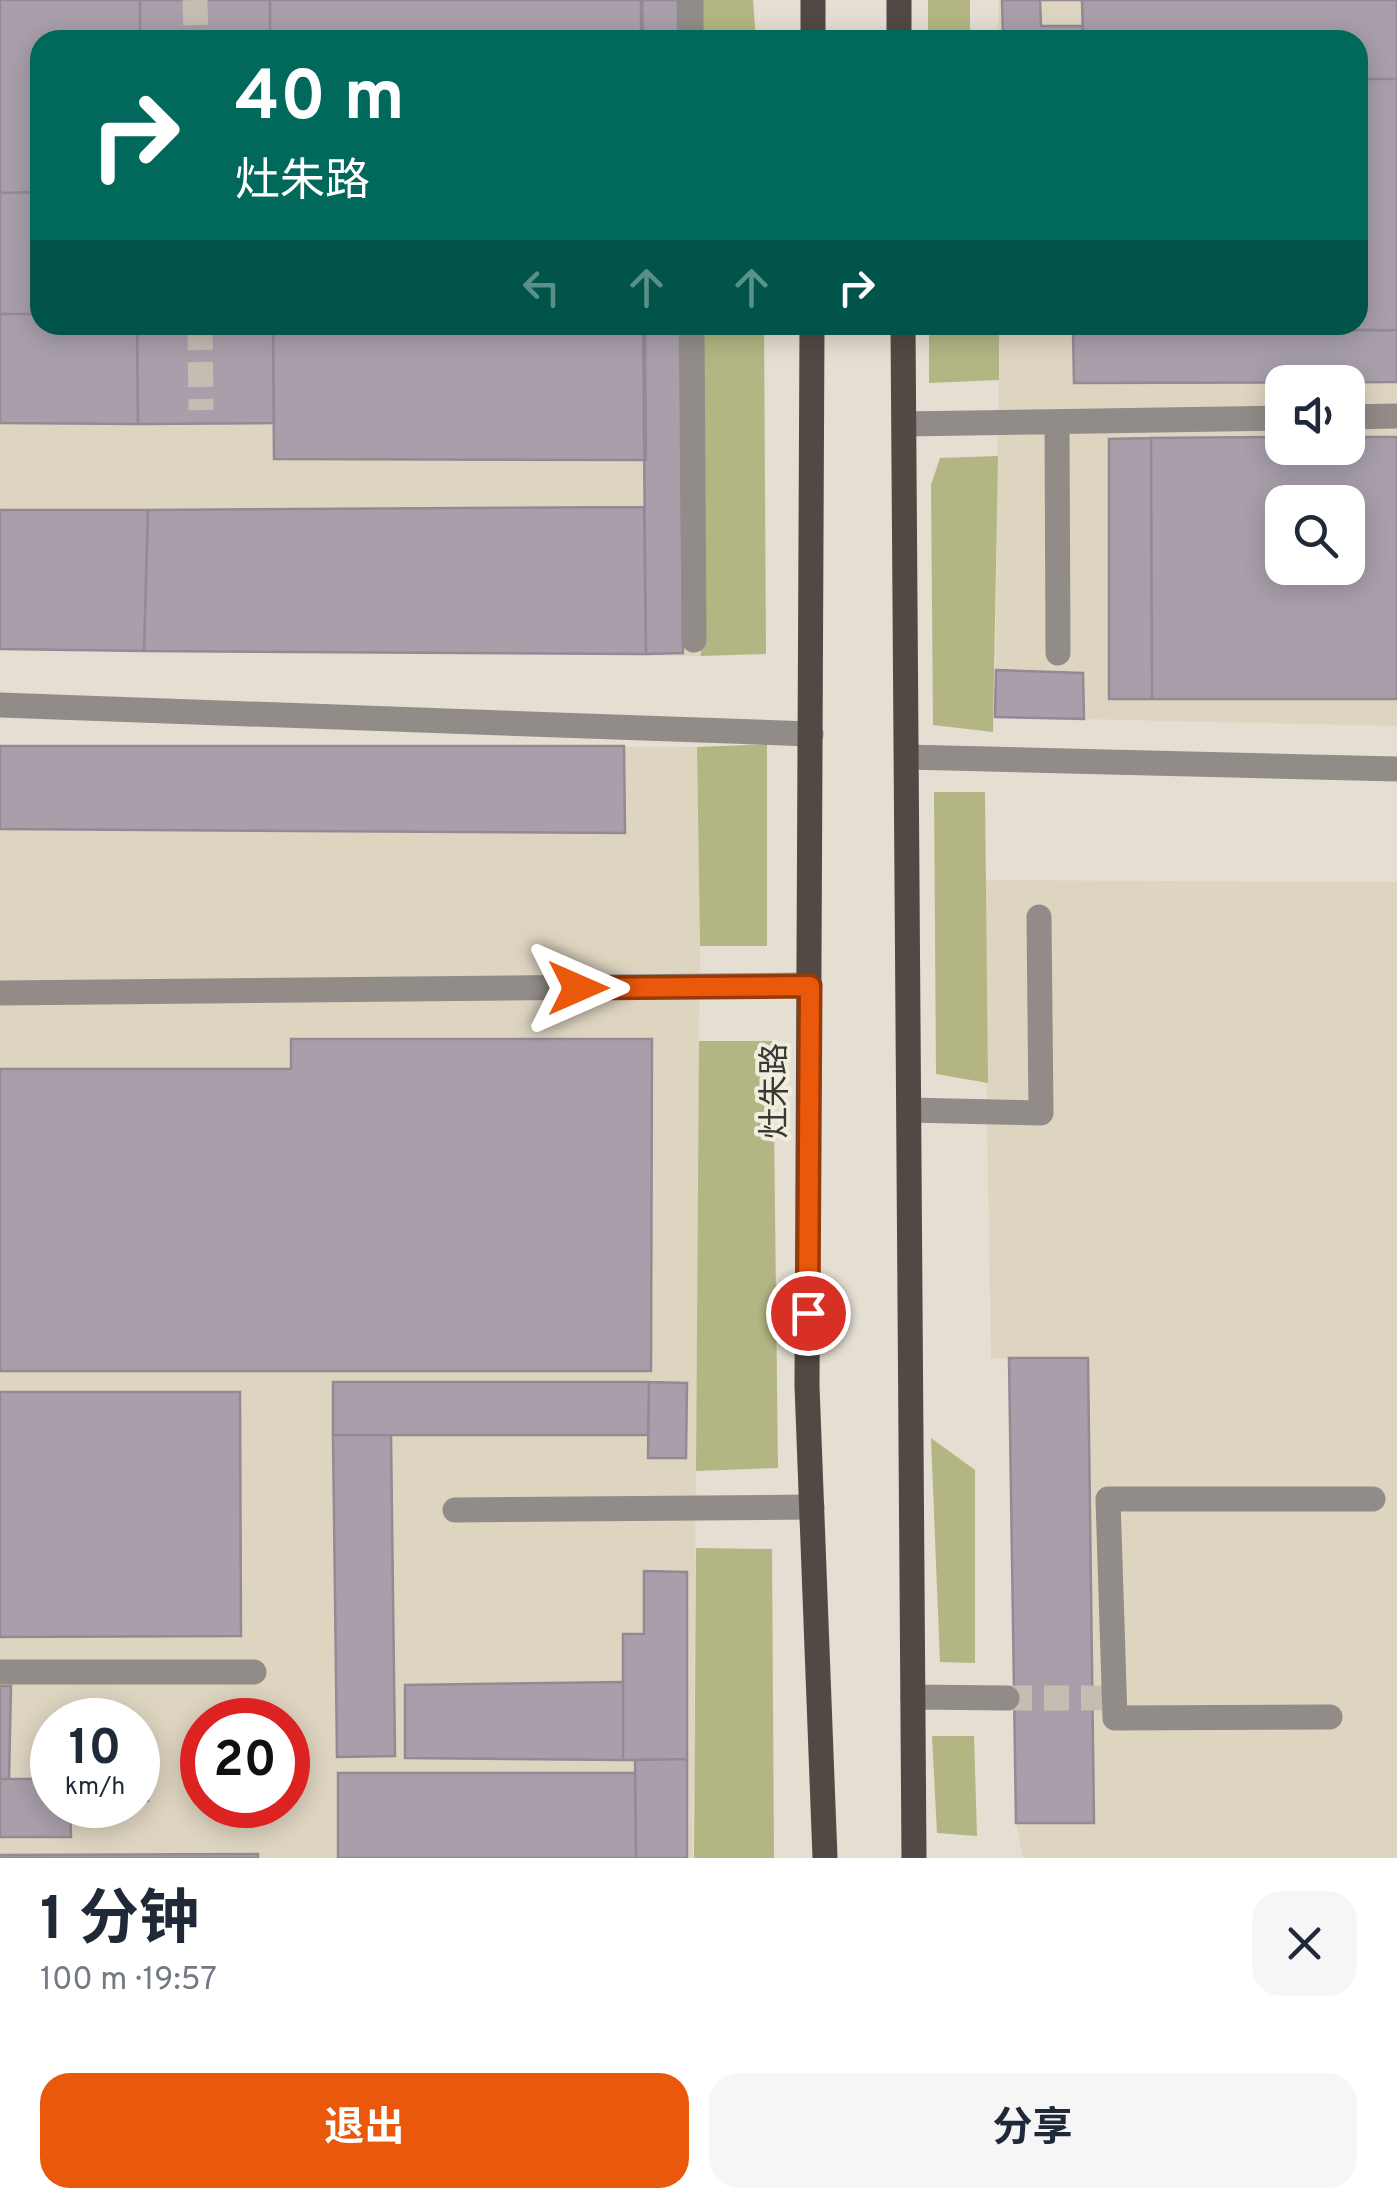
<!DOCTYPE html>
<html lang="zh">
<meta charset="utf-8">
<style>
:root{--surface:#fff;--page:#f6f6f7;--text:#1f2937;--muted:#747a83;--accent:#ea580c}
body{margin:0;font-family:Overpass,"Noto Sans SC",sans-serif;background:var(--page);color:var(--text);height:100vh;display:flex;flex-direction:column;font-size:38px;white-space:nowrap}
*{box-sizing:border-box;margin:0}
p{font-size:32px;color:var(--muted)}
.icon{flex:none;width:55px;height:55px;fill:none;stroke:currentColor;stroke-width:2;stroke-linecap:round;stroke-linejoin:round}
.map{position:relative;height:1858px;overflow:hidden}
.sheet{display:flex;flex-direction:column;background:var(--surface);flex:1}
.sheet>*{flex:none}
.banner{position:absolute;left:30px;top:30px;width:1338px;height:305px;border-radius:30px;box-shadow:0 5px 25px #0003;background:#00695c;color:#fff;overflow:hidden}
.fabs{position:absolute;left:1265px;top:365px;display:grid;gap:20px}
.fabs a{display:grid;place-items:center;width:100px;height:100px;border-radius:20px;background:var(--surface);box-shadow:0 5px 25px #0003;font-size:50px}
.speed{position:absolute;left:30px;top:1698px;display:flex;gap:20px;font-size:50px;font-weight:700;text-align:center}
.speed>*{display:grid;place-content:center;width:130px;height:130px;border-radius:50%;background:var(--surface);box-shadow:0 5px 25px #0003;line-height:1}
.speed small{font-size:25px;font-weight:400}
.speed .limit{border:15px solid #d22;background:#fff;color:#111}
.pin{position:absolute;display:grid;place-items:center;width:85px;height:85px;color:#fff;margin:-42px;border:5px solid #fff;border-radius:50%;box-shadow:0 2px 10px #0007}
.me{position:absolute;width:110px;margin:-55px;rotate:90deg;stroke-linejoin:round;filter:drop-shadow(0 0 8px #0008)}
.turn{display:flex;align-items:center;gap:35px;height:210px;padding:0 40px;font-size:45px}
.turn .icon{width:130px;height:130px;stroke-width:2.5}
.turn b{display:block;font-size:70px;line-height:85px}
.lanes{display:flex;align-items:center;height:95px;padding:0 40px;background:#0003;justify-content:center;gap:50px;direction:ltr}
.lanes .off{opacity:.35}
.round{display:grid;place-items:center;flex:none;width:105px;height:105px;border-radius:30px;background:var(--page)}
.overview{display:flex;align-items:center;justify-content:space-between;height:170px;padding:0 40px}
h1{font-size:60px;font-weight:700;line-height:75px}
.cta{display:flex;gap:20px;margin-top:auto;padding:20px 40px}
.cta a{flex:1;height:115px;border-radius:30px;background:var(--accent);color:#fff;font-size:40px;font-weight:700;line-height:115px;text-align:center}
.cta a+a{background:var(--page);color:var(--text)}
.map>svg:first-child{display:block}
.built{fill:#ded5c1;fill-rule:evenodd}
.green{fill:#b3b683}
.building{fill:#a89faa;stroke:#928a94;stroke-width:2.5;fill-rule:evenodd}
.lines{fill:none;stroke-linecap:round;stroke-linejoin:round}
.minor-tunnel{stroke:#c3bdb2;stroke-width:25;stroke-dasharray:25 12;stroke-linecap:butt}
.minor{stroke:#928c89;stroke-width:25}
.major{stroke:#524944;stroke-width:25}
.route-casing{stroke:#983908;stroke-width:25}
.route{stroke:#ea580c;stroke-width:18}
.labels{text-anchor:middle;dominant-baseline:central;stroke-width:8;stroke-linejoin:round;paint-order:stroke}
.street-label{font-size:32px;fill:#3b3934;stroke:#f2ecdf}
</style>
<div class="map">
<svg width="1397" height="1858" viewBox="0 0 1397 1858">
<rect width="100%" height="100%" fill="#e5ded2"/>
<path class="built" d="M0 0H703V40H40V325H702L701 656 0 649Z
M998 0H1397V726L995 717 999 325H1358V40H998ZM1282 382H1348V448H1282ZM1282 502H1348V568H1282Z
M0 746 697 747 700 946 693 1858H0ZM52 1720H138V1805H52ZM202 1720H288V1805H202Z
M983 880 1397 882V1858H1023L1016 1823 1009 1359 991 1358Z"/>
<path class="green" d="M703 0H753L756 40H703Z
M928 0H970V40H928Z
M702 325H764L766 654 701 656Z
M929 325H999V380L929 383Z
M998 456 993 732 933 725 931 485 940 458Z
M767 744V946H700L697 747Z
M934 792H985L988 1083 936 1074Z
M699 1041H773L778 1468 696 1471Z
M931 1438 975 1470V1663L940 1662Z
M696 1548 772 1549 774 1858H694Z
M932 1736H974L977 1836 937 1833Z"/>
<path class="building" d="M0 0H140V40H40V192L0 193Z
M140 0H270V40H140Z
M270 0H642L643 40H270Z
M641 0H678V40H641Z
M1002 0H1082L1083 40H1003Z
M1040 0H1082L1083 26H1041Z
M1082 0H1397V79H1358V40H1083Z
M1358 79H1397V330L999 332V325H1358Z
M40 192V314H0V193Z
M0 314H40V325H137L138 424 0 423Z
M137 325H273L274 423 138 424Z
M273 325H645L646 460 274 459Z
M643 325H680L683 653 646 654Z
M1073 330H1397V382L1074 383Z
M1282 437V448H1348V437H1397V699H1152L1151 438ZM1282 502H1348V568H1282Z
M1151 438 1152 699H1109V439Z
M644 507 646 654 144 651 148 510Z
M0 510H148L144 651 0 649Z
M996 670 1083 673 1084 719 995 717Z
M0 746H624L625 833 0 829Z
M291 1039H652L651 1371H0V1069H291Z
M1009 1358H1088L1094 1823H1016Z
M333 1382H649L648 1435H333Z
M649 1382 687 1383 686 1458H648Z
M0 1392H240L241 1636 0 1637Z
M333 1435H391L395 1756 337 1757Z
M644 1571 687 1572V1759L623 1760V1634H644Z
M623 1682V1760L405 1758V1685Z
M0 1686H11L9 1779H0Z
M138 1753H148V1801H138Z
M687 1759V1858H636L635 1760Z
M338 1773H635L636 1858H338Z
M0 1779H52V1805H70L71 1837H0Z
M258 1854V1858H0V1855Z"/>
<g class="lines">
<path class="minor-tunnel" d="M195 0 196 40
M200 325 201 410
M1007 1698H1102"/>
<path class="minor" d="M691 0V40
M692 325 694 640
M1348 417 1397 416
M1057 422 1058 653
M904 424 1282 418
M0 705 811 734
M907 757 1397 769
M0 993 810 985
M909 1110 1041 1113 1039 917
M455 1510 812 1507
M0 1672H254
M913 1697 1007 1698
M1330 1717 1115 1718 1108 1499H1373"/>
<path class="major" d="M899 0V40
M813 40V0
M812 325 807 1386 825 1858
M903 325 914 1858"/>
</g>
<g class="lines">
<g class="route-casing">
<path id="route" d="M578 988 810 986 808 1313"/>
</g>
<use href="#route" class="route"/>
</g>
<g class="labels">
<g class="street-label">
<text transform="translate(777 1091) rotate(-90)">灶朱路</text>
</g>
</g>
</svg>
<div class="fabs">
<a><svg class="icon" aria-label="sound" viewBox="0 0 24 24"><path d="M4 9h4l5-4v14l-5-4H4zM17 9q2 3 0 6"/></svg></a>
<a><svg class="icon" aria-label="search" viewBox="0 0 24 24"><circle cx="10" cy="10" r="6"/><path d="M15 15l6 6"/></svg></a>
</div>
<div class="speed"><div>10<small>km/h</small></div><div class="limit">20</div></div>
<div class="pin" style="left:808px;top:1313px;background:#d93025"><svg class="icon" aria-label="arrive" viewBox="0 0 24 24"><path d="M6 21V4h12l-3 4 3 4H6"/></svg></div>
<svg class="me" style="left:578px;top:988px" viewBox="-20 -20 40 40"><path d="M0-17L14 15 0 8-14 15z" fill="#ea580c" stroke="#fff" stroke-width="4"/></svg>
<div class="banner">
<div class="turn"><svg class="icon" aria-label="right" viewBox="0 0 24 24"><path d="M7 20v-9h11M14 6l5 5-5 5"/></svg><div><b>40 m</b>灶朱路</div></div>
<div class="lanes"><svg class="icon off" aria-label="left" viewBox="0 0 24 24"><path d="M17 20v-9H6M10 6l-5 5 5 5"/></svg><svg class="icon off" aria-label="ahead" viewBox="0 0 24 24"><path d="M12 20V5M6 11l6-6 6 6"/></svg><svg class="icon off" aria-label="ahead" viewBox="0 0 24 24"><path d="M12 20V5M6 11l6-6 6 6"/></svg><svg class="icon" aria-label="right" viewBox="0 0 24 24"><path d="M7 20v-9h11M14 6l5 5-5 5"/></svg></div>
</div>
</div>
<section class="sheet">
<div class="overview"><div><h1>1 分钟</h1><p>100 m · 19:57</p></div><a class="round"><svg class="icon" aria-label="close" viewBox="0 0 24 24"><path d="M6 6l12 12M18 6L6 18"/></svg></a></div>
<div class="cta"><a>退出</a><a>分享</a></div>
</section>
